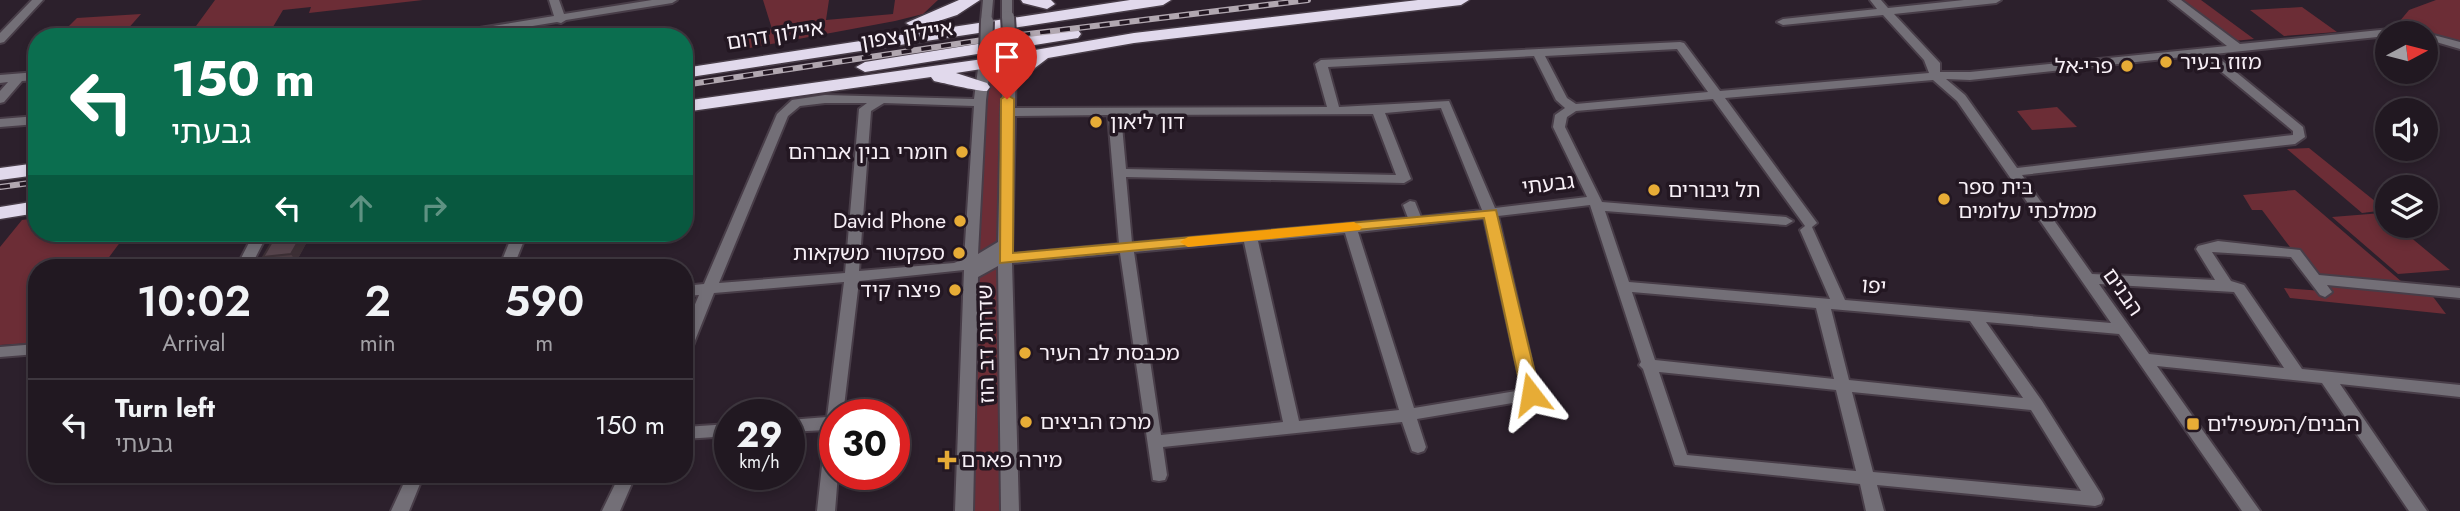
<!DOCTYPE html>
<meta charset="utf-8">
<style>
:root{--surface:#211821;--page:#29212a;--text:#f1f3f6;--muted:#a2a0a5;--line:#3e373f}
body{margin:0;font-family:Jost,"Noto Sans Hebrew",sans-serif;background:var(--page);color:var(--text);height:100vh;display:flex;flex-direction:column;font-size:26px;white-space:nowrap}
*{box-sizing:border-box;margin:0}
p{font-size:23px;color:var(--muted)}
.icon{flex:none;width:38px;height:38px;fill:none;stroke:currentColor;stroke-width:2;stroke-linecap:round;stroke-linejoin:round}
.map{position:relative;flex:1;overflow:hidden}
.side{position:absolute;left:28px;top:259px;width:665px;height:224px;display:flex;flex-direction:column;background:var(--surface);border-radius:28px;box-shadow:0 4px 10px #0003,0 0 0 2px var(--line)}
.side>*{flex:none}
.banner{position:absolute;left:28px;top:28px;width:665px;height:214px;border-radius:28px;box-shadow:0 4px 10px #0003,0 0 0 2px var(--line);background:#0b6e4f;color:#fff;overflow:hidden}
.needle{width:46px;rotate:83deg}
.fabs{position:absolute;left:2375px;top:21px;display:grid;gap:14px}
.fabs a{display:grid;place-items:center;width:63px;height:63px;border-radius:50%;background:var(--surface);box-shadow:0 4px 10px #0003,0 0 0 2px var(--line);font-size:35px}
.speed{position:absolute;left:714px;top:399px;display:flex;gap:14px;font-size:35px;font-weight:700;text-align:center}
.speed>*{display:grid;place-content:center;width:91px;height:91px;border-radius:50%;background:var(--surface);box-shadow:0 4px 10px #0003,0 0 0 2px var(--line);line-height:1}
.speed small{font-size:18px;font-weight:400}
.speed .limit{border:10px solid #d22;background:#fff;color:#111}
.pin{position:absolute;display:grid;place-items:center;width:60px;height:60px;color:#fff;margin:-72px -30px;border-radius:50% 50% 50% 0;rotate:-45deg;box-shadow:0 0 7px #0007}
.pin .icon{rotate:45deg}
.me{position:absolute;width:77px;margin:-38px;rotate:346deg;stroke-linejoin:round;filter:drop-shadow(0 0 5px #0008)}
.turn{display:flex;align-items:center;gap:24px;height:147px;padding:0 28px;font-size:32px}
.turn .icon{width:91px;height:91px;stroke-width:2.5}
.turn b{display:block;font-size:49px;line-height:60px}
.lanes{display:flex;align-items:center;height:66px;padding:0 28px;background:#0003;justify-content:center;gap:35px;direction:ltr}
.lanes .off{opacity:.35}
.eta{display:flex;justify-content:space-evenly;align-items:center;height:119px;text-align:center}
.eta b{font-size:42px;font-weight:600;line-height:49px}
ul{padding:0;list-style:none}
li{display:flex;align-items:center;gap:21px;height:91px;padding:0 28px;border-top:2px solid var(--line)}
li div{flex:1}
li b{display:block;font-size:26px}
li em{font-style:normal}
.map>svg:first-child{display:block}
.green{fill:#6c2d36}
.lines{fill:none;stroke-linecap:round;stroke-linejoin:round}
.minor-casing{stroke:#483d48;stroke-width:4}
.highway-casing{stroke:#483d48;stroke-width:3}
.minor{fill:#736f77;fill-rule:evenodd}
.highway{fill:#e1d9ec;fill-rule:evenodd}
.rail-casing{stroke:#b1a7b0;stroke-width:6}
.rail{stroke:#231722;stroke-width:3.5;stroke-dasharray:10;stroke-linecap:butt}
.minor-bridge-casing{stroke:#483d48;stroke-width:16;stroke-linecap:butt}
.minor-bridge{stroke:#736f77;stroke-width:12}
.wall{fill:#4b3b42}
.shaded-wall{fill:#3d3036}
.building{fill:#57454d;stroke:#3d3036;stroke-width:2}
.route{fill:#e7ac36;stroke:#967023;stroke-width:2}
.slow{fill:#f59e0b}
.poi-dot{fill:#e7ac36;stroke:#231722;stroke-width:2.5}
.labels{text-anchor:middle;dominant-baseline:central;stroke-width:7;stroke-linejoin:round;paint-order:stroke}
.street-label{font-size:21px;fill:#f7eff6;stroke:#231722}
.poi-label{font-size:21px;fill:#f7eff6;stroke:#231722;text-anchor:start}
</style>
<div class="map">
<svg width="2460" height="511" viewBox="0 0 2460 511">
<rect width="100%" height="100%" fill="#2c202c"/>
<path class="green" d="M215 0H423L309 13 311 7 283 10 267 37H188Z
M763 0H829L826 20 893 14 895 0H938L923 14 895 21 739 50 737 38 772 29Z
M2179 0H2201L2254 39 2234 41Z
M2436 0H2460V43L2428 33 2394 28 2409 10Z
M2302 7 2337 32 2284 36 2250 10Z
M141 14 126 31 60 35 77 18Z
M1008 71 1006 243 971 261 982 74Z
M2057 107 2077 127 2032 130 2017 111Z
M2309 148 2386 210 2362 213 2287 149Z
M2295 190 2409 288 2428 290 2446 314 2290 298 2284 288 2323 291 2262 210H2252L2243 195Z
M2382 213 2387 217V226H2397L2450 270 2398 274 2332 217Z
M37 218V233H127L101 268H37V338L33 343 0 345V247L22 220Z
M1005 259 1010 511H964L971 275Z"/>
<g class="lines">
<g class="minor-casing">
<path id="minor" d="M32 0H43L4 42 0 43V33Z
M549 0H559L564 14 652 0H677L672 3 566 20 561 23 557 22 466 37H437L443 34 554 16Z
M983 0H993L991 23 987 24 981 21Z
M1002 0H1012V19L1008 20 1002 17Z
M1870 0H1881L1888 8 1964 0H2001L1996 3 1894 14 1940 63V72H1970L2227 46 2169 0H2181L2240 44 2390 29 2411 31 2413 33H2387V36L2214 54 2303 127 2305 137 2295 144 2022 175 2092 274 2215 280 2196 249 2198 246 2218 241 2300 250 2319 275 2460 288V298L2327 285 2332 292 2325 297 2320 295 2291 257 2212 252 2231 281 2244 285 2302 369 2460 385V397L2340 384 2427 511H2409L2322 383 2157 366 2260 511H2242L2119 334 1986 322 2042 401 2101 494 2103 499 2101 504 2095 506 1877 485 1884 511H1866L1860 484 1675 465 1643 369 1639 365 1641 362 1590 205 1498 216 1539 394 1537 398 1531 400 1417 419 1426 447 1424 451 1418 453 1412 451 1402 422 1163 447 1167 475 1165 480 1159 481 1153 480 1120 253 1012 263 1019 511H1001L998 266 978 277 973 511H955L964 270 859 281 843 415H835V474H838L835 511H817L826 430 789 432V420L827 417 844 282 714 293 692 348 689 352 684 353V330L699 295 684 296V286L704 284 777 114 792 100 825 95 974 99 980 54 986 51 990 52 992 54 986 100 978 254 998 242 1001 112 1006 48H1014L1016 50 1015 108 1327 107 1315 64 1321 60 1680 42 1684 43 1720 91 1929 73 1924 60 1883 15 1783 25 1777 22 1783 19 1877 9ZM1677 49 1708 92 1576 104 1567 98 1545 56ZM2201 55 2293 131V135L2017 168 1965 95 1946 79 1970 80ZM1534 56 1556 100 1565 108 1555 115 1553 127 1587 197 1495 208 1449 101 1339 107 1328 67ZM1933 80 1957 101 2111 323 1845 300 1812 227 1817 223 1725 98ZM1713 99 1805 226 1800 230 1830 299 1629 282 1605 211 1786 225 1793 221 1786 217 1602 202 1565 127 1567 117 1576 111ZM825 103H867L859 109 845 273 719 283 788 116 800 106ZM884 103 974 106 964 259 954 263 859 271 871 111ZM1441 108 1482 210 1421 217 1415 202 1410 201 1403 205 1408 218 1132 243 1126 177 1404 183 1411 179 1385 113ZM1373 114 1396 175 1126 169 1121 115ZM1108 115 1119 244 1012 254 1015 116ZM1484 218 1522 390 1414 408 1358 232ZM1345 233 1399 410 1299 421 1258 241ZM1244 242 1283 422 1161 435 1134 252ZM2099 284 2234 292 2284 368 2149 354ZM1632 292 1816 308 1834 379 1655 360ZM1831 309 1970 321 2023 398 1849 380ZM1659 372 1836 390 1856 471 1687 455ZM1852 392 2031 410 2081 491 1873 472Z
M2423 33H2426L2460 42V49L2426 39V33Z
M37 72V80L22 81 4 102 0 103V91L8 82 0 83V75Z
M37 116V124L0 127V119Z
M254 233H268L250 268H236Z
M513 233H527L513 268H499Z
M37 344V354L0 357V347Z
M730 424V436L684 439V427Z
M408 474H424L409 511H391Z
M620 474H636L620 511H602Z"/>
</g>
<g class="highway-casing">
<path id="highway" d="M959 0H980L957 15 920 27 914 28 906 23Z
M1021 0H1051L1055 4 1047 9 1023 3Z
M1130 0H1171L1163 5 684 78V68Z
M1418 0H1469L1461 5 1134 43 1048 58 1027 74 1014 91 1008 92 999 87 1020 63 956 73 987 83 990 87 987 91C981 92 943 83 934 81L931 77 684 112V101L983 59 1134 33Z
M1072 29 1078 30 1081 34 1078 38 865 72 856 67 865 62Z
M37 163V175L0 180V168Z
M37 201V213L0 219V207Z"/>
</g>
<use href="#minor" class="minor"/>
<use href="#highway" class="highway"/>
<g class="rail-casing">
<path id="rail" d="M684 85 996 38 1308 0
M0 187 37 182"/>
</g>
<use href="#rail" class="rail"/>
<g class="minor-bridge-casing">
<path id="minor-bridge" d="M1008 17 1010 50
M986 54 987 21"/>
</g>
<use href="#minor-bridge" class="minor-bridge"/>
</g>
<path class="wall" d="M308 240 296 262 268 265 263 257Z"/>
<path class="shaded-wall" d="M303 233 308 240 296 262 291 254Z"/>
<path class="building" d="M295 233H303L291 254 263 257 276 235Z"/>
<path class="route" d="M1007 95 1014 99 1013 253 1496 210 1540 394 1538 399H1525L1522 394 1484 218 1000 263 1001 99Z"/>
<path class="slow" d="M1354 222 1362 227 1360 230 1188 247 1180 242 1188 237Z"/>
<g class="poi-dot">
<circle cx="2166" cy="62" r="7"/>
<circle cx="2127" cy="66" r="7"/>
<circle cx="1096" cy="122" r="7"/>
<circle cx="962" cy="152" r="7"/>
<circle cx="1654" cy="190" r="7"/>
<circle cx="1944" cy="199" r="7"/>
<circle cx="960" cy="221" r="7"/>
<circle cx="959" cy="253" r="7"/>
<circle cx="955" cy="290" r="7"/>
<circle cx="1025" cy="353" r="7"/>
<circle cx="1026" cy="422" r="7"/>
<rect x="2186" y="417" width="14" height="14" rx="3.5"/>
<path d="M943.5 449.5h7v7h7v7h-7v7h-7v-7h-7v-7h7z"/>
</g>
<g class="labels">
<g class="street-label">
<text transform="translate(775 35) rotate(-9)">איילון דרום</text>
<text transform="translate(907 35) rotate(-9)">איילון צפון</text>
<text transform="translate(1548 184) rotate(-7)">גבעתי</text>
<text transform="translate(1874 286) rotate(5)">יפו</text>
<text transform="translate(2123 292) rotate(55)">הבנים</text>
<text transform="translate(986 344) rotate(-91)">שדרות דב הוז</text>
</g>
<g class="poi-label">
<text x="2180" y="62">מזוז בעיר</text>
<text x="2113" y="66" text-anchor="end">פרי-אל</text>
<text x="1110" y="122">דון ליאון</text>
<text x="948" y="152" text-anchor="end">חומרי בנין אברהם</text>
<text x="1958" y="187">בית ספר<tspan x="1958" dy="24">ממלכתי עלומים</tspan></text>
<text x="1668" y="190">תל גיבורים</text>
<text x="946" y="221" text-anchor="end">David Phone</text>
<text x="945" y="253" text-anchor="end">ספקטור משקאות</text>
<text x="941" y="290" text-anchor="end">פיצה קיד</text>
<text x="1039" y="353">מכבסת לב העיר</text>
<text x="1040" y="422">מרכז הביצים</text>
<text x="2207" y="424">הבנים/המעפילים</text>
<text x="961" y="460">מירה פארם</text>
</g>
</g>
</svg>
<div class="fabs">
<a><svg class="needle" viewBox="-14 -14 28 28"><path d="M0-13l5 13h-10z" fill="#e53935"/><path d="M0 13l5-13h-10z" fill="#a2a0a5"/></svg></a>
<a><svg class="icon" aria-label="sound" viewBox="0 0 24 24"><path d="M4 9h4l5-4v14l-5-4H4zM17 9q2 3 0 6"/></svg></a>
<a><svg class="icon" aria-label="layers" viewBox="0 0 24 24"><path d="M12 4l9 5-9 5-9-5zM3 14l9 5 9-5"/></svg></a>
</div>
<div class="speed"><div>29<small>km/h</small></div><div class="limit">30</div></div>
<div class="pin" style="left:1007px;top:99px;background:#d93025"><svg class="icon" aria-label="arrive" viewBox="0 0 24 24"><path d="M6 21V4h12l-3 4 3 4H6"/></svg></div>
<svg class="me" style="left:1531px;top:394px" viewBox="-20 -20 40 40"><path d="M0-17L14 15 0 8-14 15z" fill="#e7ac36" stroke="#fff" stroke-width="4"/></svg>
<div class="banner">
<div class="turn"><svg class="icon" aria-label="left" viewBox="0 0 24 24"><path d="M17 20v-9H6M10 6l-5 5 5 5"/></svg><div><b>150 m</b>גבעתי</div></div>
<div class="lanes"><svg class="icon" aria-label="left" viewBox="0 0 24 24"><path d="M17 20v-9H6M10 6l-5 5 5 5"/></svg><svg class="icon off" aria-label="ahead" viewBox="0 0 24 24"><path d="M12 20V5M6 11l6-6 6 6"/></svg><svg class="icon off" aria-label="right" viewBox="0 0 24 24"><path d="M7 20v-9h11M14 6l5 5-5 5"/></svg></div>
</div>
<section class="side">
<div class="eta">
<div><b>10:02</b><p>Arrival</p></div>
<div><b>2</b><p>min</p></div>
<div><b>590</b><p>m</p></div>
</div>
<ul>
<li><svg class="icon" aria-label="left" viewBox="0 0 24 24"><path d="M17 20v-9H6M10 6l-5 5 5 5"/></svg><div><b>Turn left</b><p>גבעתי</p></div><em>150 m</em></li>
</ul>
</section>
</div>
